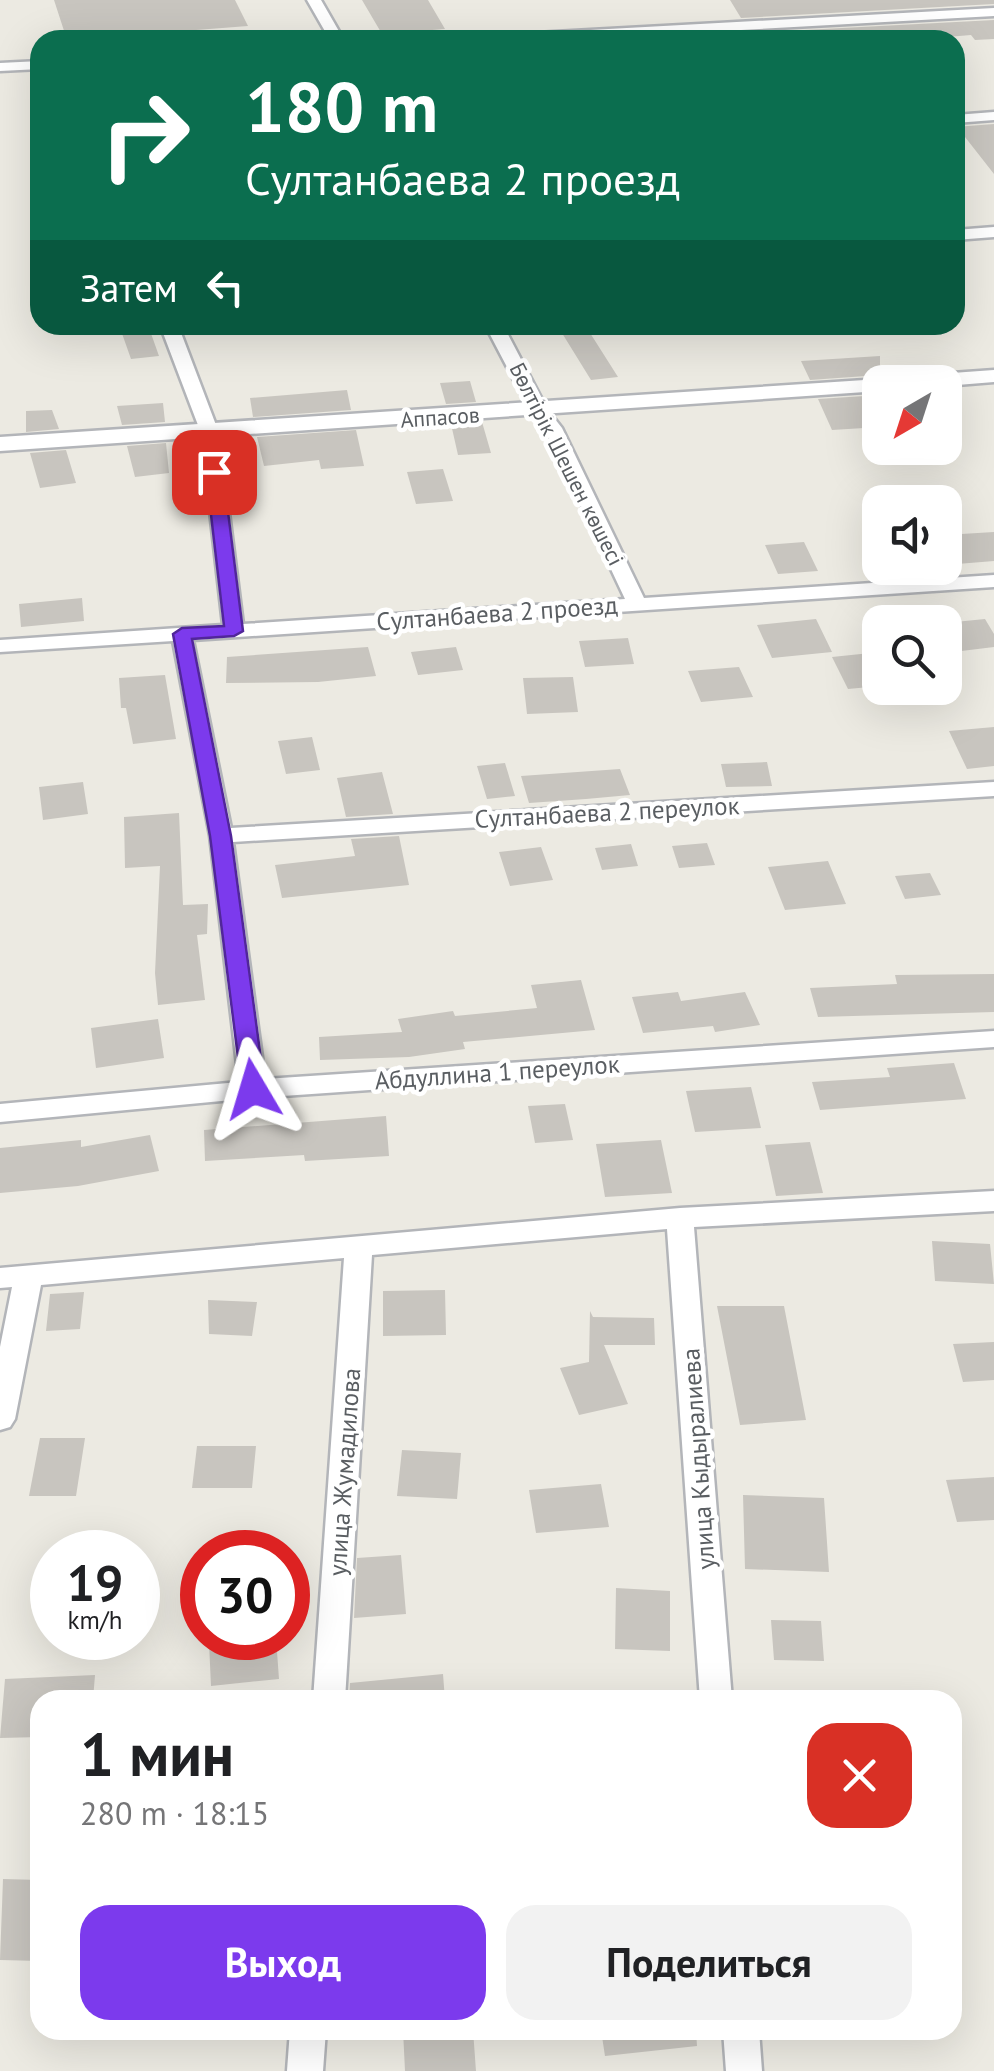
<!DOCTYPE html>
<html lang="ru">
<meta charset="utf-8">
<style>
:root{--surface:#fff;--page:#f2f2f2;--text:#202124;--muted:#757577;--accent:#7c3aed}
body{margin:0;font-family:"PT Sans",sans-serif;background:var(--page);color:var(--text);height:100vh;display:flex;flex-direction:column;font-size:38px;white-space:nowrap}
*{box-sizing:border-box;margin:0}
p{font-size:32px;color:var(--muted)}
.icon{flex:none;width:55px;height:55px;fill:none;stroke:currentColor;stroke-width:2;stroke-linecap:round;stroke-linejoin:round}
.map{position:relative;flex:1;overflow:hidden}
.details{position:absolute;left:30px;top:1690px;width:932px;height:350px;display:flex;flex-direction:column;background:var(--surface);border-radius:30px;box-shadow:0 10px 40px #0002}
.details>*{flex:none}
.guide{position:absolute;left:30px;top:30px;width:935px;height:305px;border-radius:30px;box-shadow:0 10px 40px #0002;background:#0b6e4f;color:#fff;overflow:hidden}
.needle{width:65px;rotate:219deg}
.fabs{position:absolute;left:862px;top:365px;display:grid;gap:20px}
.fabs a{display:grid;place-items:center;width:100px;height:100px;border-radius:20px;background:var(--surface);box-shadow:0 10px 40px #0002;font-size:50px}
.speed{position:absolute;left:30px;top:1530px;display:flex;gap:20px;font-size:50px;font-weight:700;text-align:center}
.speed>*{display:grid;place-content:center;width:130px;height:130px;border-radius:50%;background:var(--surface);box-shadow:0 10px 40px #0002;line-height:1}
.speed small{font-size:25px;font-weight:400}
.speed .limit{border:15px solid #d22;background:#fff;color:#111}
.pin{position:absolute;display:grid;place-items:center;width:85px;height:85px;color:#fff;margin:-42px;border-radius:20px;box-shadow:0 5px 15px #0006}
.me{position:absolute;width:110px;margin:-55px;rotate:353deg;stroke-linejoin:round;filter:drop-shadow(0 0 8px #0008)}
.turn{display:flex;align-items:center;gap:35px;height:210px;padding:0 50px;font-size:45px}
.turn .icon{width:130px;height:130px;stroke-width:2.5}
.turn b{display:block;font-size:70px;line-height:85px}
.then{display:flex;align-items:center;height:95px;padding:0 50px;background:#0003;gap:20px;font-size:38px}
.round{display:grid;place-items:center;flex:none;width:105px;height:105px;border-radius:30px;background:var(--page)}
.overview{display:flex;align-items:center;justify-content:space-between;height:170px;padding:0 50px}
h1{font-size:60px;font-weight:700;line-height:75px}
.button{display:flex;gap:20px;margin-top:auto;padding:20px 50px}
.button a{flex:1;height:115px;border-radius:30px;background:var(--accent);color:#fff;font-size:40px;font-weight:700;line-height:115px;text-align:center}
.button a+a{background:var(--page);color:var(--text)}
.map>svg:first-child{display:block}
.building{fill:#c8c5bf}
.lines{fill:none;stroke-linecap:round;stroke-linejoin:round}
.minor-casing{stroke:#b3b5b9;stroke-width:5}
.tertiary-casing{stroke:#b3b5b9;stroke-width:5}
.minor{fill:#fff;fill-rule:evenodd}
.tertiary{fill:#fff;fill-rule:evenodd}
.route{fill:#7c3aed;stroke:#51269a;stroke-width:2.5}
.labels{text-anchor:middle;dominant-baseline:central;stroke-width:9;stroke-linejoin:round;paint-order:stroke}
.far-street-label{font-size:22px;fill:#5a5e62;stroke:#fff}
.street-label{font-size:25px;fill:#5a5e62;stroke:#fff}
</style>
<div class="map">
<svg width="994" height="2071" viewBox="0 0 994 2071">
<rect width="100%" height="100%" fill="#eceae2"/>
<path class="building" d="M54 0H235L248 26 67 40Z
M362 0H428L445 29 382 34Z
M730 0H994V4L741 18Z
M994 20V39L975 40 971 35 911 40H755L750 33Z
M994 124V174L965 137 955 138V127Z
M119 325H148L159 356 131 359Z
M557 325H585L618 377 591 380Z
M880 356V375L810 380 801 361Z
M470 381 476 402 446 404 440 383Z
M347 390 351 410 253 417 250 398Z
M880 395V427L832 430 818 399Z
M163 403 165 422 122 425 117 406Z
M52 410 59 429 26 432V411Z
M482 422 491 453 458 455 451 424Z
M356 430 364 466 321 469 319 460 264 466 257 437Z
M166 443 169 473 135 477 127 446Z
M66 450 76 483 40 488 30 453Z
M443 469 453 501 416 504 407 472Z
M994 532V561L945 565V535Z
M804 542 818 571 778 574 765 545Z
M82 598 84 621 21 627 19 604Z
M816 619 832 652 772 658 757 625Z
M985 619 994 634V647L945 653V623Z
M628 638 634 664 585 667 579 641Z
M368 647 376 676 318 682 226 683 227 657Z
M456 647 463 670 418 675 411 652Z
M880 652V686L848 689 832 657Z
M739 667 753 697 701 702 688 671Z
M165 675 176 739 133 744 126 708H121L119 678Z
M573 677 578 712 527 714 523 678Z
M994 727V766L967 769 949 731Z
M312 737 320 770 286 774 278 741Z
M767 762 772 786 726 787 721 764Z
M505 763 515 796 487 799 477 766Z
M620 769 630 795 586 799 529 803 521 776Z
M382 772 393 814 346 817 337 778Z
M83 782 88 814 43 820 39 787Z
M179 813 183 905 208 904 207 934 197 935 205 1000 158 1005 155 973 160 866 125 868 124 817Z
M399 836 409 885 282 898 275 865 355 856 351 839Z
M707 843 715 865 679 868 672 846Z
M631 844 638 866 602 870 595 848Z
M541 847 553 880 510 886 499 852Z
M828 861 846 904 785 910 768 867Z
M930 873 941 895 905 899 895 876Z
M994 974V1012L818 1017 810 988 897 984 895 975Z
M581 980 595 1030 463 1042 465 1049 409 1057 320 1060 319 1037 402 1032 398 1019 453 1011 455 1016 537 1008 531 985Z
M678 992 681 1001 745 992 760 1025 715 1032 713 1026 643 1033 632 997Z
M158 1019 164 1058 96 1068 91 1028Z
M954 1063 966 1099 820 1110 812 1082 890 1077 887 1068Z
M751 1087 761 1128 695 1132 686 1091Z
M565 1104 573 1140 535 1143 528 1106Z
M386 1116 389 1156 305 1161 304 1155 205 1161 204 1130Z
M150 1135 159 1171 78 1186 0 1193V1148L81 1140V1147Z
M661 1140 672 1193 605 1197 596 1144Z
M810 1142 823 1193 776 1196 765 1145Z
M932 1241 990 1244 994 1284 935 1281Z
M445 1290 446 1335 383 1336V1291Z
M84 1292 80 1329 46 1331 50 1294Z
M208 1300 257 1302 252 1336 209 1334Z
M717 1306H784L806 1420 740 1425Z
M590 1311 593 1317 654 1318 655 1345H604L628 1404 579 1415 560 1368 589 1362Z
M994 1342V1380L963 1382 953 1344Z
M40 1438H85L76 1496H29Z
M197 1446H256L252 1488H192Z
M402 1450 461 1453 457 1499 397 1496Z
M994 1477V1520L957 1522 946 1480Z
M601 1484 609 1527 536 1533 529 1490Z
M743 1495 824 1498 829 1572 745 1569Z
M401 1555 406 1614 354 1618 357 1558Z
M616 1588 670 1591V1651L615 1649Z
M771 1620 821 1621 824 1661 774 1660Z
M276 1638 279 1679 211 1686 209 1643Z
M443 1674 445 1700H349L350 1683Z
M95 1675 93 1700H40V1737L0 1738 5 1679Z
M3 1879 40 1880V1961L0 1960Z
M403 2030H473L476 2071H405Z
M601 2030H696L697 2046 605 2056Z"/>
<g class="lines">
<g class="minor-casing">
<path id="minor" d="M307 0H321L344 40H330Z
M994 8V16L557 40H473L480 36Z
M40 61V69L0 71V63Z
M994 112V120L955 123V115Z
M994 227V237L955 240V230Z
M160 325H178L219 433 243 624 625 599 545 429 530 411 485 325H503L547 409 562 428 644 598 994 575V587L193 640 231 828 994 782V796L233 842 265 1079 994 1031V1047L253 1098 0 1122V1104L239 1082 210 836 173 641 0 652V640L223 625 201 433Z
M994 1191V1211L694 1227 732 1700H700L667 1229 372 1255 345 1700H313L344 1258 41 1285 15 1419 10 1427 0 1430V1347L12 1287 0 1288V1268L680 1208Z
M290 2030H326L323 2071H287Z
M723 2030H759L762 2071H726Z"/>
</g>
<g class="tertiary-casing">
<path id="tertiary" d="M994 370V382L945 386V382H899L910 376Z
M880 379 889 382H880V391L0 451V437Z"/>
</g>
<use href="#minor" class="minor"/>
<use href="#tertiary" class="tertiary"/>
</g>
<path class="route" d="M214 467 223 472 243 631 234 636 192 639 231 836 265 1089 253 1097 242 1089 210 836 173 634 182 628 224 626 206 472Z"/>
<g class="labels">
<g class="far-street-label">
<text transform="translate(440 417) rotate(-4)">Аппасов</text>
<text transform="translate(567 464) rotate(63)">Бөлтірік Шешен көшесі</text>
</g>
<g class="street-label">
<text transform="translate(497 613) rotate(-4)">Султанбаева 2 проезд</text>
<text transform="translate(607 812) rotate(-3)">Султанбаева 2 переулок</text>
<text transform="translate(497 1072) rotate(-4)">Абдуллина 1 переулок</text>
<text transform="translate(698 1459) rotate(-94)">улица Кыдыралиева</text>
<text transform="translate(344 1472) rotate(-86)">улица Жумадилова</text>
</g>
</g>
</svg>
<div class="fabs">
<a><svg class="needle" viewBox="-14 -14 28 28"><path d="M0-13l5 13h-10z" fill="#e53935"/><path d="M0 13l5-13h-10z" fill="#757577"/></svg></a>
<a><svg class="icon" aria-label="sound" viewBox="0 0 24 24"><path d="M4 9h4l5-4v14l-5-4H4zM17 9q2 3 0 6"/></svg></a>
<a><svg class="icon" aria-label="search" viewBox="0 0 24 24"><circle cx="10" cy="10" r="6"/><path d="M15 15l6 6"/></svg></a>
</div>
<div class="speed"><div>19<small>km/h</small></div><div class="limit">30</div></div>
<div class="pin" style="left:214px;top:472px;background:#d93025"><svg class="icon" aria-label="arrive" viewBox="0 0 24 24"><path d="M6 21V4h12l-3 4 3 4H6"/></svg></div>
<svg class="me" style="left:253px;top:1089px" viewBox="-20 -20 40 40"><path d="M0-17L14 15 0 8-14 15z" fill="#7c3aed" stroke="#fff" stroke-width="4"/></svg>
<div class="guide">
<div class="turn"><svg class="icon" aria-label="right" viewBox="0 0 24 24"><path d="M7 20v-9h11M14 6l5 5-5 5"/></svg><div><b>180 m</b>Султанбаева 2 проезд</div></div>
<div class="then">Затем<svg class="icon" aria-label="left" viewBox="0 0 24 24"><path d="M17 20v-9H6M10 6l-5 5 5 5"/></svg></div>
</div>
<section class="details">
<div class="overview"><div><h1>1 мин</h1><p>280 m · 18:15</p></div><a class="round" style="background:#d93025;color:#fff"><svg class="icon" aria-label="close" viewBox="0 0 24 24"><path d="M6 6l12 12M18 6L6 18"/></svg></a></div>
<div class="button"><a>Выход</a><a>Поделиться</a></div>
</section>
</div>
